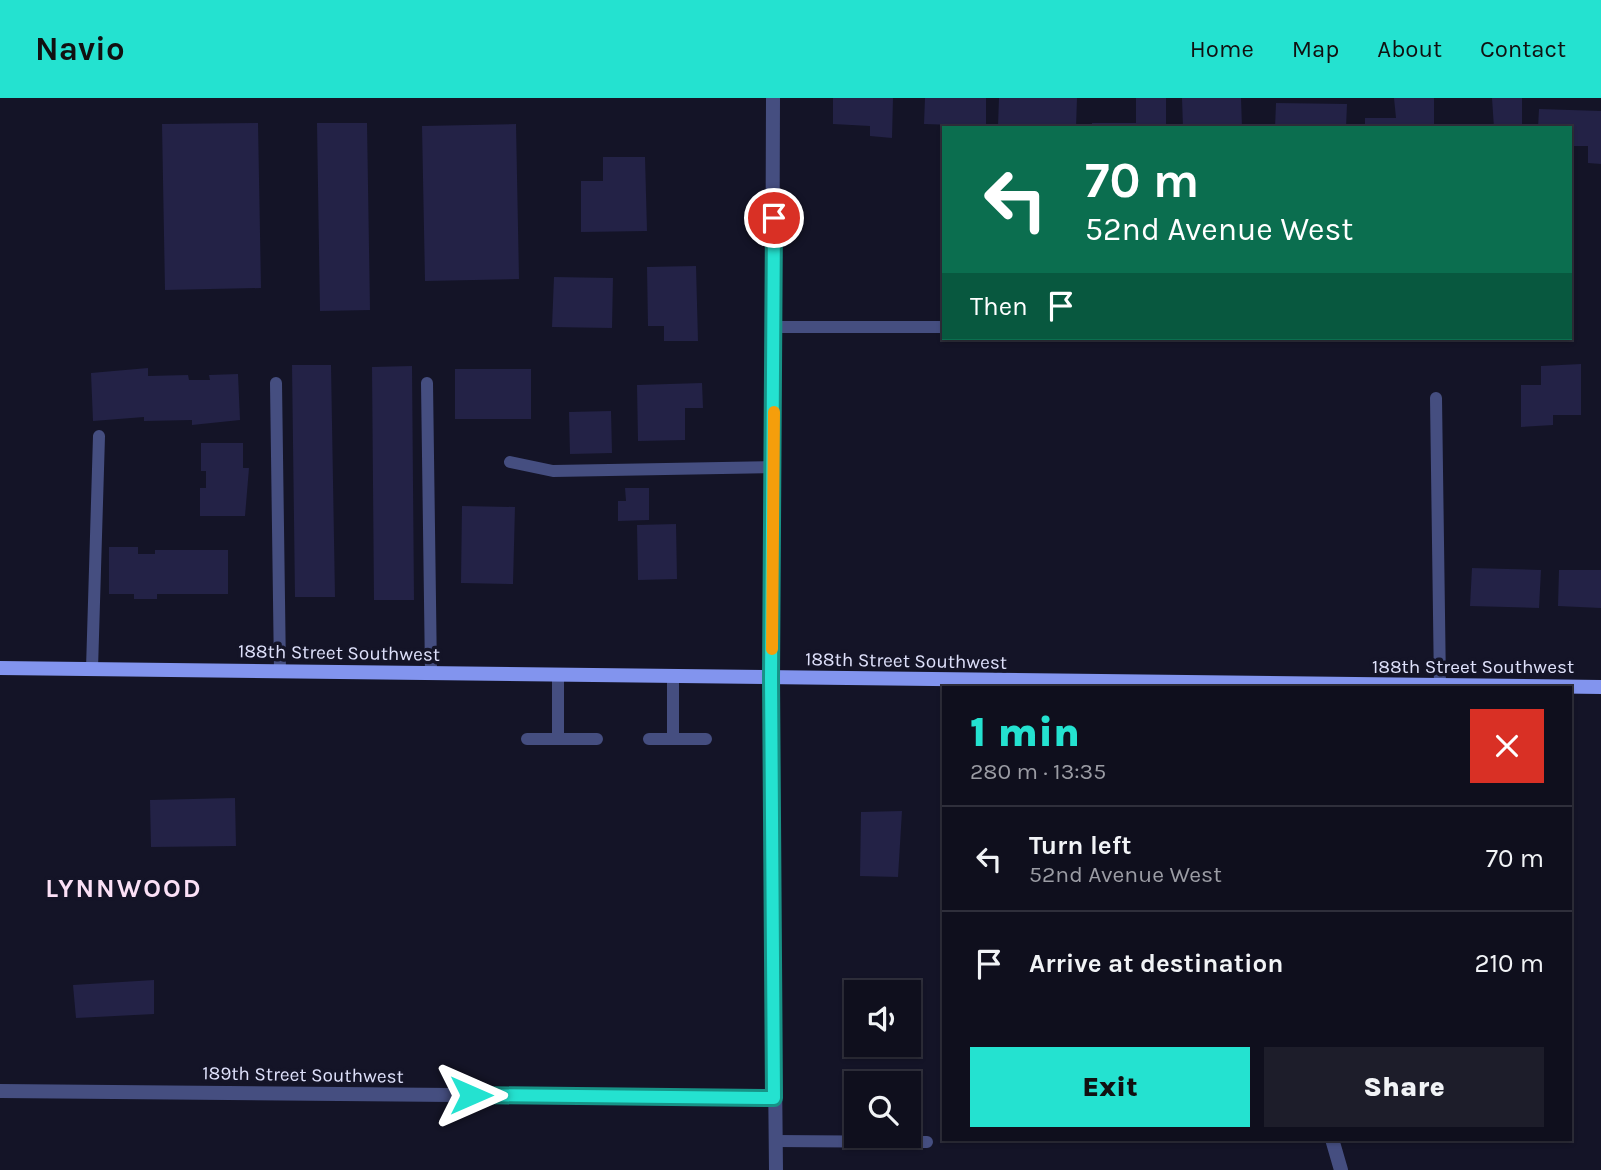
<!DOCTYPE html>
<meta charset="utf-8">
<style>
:root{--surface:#0f0f1d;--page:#1d1d2a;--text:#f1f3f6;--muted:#9b9ca4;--line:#2f2f3b;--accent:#24e2d0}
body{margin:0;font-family:Karla,sans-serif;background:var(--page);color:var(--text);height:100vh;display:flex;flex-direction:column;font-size:26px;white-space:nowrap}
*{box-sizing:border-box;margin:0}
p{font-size:23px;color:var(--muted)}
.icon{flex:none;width:38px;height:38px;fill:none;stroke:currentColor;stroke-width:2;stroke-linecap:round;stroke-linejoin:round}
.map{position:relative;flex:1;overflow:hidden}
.sheet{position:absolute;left:942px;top:588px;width:630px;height:455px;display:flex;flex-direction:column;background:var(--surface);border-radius:0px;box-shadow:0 2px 5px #0004,0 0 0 2px var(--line)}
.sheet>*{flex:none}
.guide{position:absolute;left:942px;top:28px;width:630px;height:214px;border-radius:0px;box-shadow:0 2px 5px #0004,0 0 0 2px var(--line);background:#0b6e4f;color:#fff;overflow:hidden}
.buttons{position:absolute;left:844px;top:882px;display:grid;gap:14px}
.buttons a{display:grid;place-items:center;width:77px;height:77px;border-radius:0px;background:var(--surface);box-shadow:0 2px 5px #0004,0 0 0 2px var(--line);font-size:35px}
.pin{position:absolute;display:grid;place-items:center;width:60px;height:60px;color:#fff;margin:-30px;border:4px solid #fff;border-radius:50%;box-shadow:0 2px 7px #0007}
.me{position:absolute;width:77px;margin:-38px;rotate:90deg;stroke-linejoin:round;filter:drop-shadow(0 0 5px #0008)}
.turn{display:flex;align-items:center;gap:24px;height:147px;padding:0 28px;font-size:32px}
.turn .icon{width:91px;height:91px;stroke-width:2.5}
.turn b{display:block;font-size:49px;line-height:60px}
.then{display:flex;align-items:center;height:66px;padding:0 28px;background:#0003;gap:14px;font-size:26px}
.round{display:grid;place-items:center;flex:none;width:74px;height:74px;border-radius:0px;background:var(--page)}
.head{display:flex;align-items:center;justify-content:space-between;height:119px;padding:0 28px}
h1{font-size:42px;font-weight:800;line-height:52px;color:var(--accent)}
.button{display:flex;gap:14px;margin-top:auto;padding:14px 28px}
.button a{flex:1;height:80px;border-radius:0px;background:var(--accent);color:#111;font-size:28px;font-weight:800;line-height:80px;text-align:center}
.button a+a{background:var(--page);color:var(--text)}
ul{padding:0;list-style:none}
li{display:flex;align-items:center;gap:21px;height:105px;padding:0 28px;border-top:2px solid var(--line)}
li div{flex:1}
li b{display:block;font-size:26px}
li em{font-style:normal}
header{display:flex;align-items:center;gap:42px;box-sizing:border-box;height:98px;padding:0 35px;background:var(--accent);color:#111}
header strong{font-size:33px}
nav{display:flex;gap:38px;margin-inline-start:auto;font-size:24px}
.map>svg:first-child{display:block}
.building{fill:#232246}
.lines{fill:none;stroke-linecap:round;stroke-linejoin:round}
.lane{stroke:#454e80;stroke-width:12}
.street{stroke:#454e80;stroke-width:14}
.secondary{stroke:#8294ee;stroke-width:14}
.route-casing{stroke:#179387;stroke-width:18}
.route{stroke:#24e2d0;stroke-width:12}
.slow{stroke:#f59e0b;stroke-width:12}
.labels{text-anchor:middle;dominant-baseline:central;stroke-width:7;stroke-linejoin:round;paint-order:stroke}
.street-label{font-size:19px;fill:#dfe1fb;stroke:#141427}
.district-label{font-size:26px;font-weight:bold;letter-spacing:2px;fill:#fbe0f6;stroke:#141427}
</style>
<header>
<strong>Navio</strong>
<nav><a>Home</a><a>Map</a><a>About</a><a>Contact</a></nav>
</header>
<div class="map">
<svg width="1601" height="1072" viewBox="0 0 1601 1072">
<rect width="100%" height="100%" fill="#141427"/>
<path class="building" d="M833 0H893L892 40 870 38V28L833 26Z
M925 0H986V28L924 26Z
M999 0H1077L1076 30 998 28Z
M1136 0H1166V30H1092V25H1136Z
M1182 0H1241L1242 30H1183Z
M1394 0H1434V28L1365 30V20H1396Z
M1492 0H1522V30H1494Z
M1276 5 1347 6 1346 30H1275Z
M1539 11 1601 13V66L1588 65V48H1570V30H1538Z
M258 25 261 190 165 192 162 26Z
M317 25H367L370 212 320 213Z
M516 26 519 181 425 183 422 28Z
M603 59H645L647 133 581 134V83H603Z
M696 168 698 243H664V228H648L647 169Z
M554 179 613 180 612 230 552 229Z
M1581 266V317H1553V327L1521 329V287H1541V268Z
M292 267H331L335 499H295Z
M412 268 414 502H374L372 269Z
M148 270V278L188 277 189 282H210L209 277 238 276 240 322 192 327V322L144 323V319L93 323 91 275Z
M455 271H531V321H455Z
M702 285 703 310H685V342L638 343 637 287Z
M611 313 612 355 570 356 569 314Z
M201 345H243V370H249L245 418H200V390H206V373H201Z
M625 390H649V422L618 423V403H626Z
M462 408 515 409 513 486 461 485Z
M676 426 677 481 638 482 637 427Z
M109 449H138V456H155V452H228V496H157V501H134V496H109Z
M1472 470 1541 472 1539 510 1470 508Z
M1559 472H1601V510L1558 508Z
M235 700 236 748 151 749 150 702Z
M902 713 898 779 860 778 861 714Z
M154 882V916L76 920 73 887Z"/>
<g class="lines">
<path class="lane" d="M774 229H943
M276 285 280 574
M427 285 431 575
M1436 300 1440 588
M510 364 553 373 773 369
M92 571 99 338
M558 577V641H597
M673 579V641H706
M527 641H558
M649 641H673
M775 1043 927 1044"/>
<path class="street" d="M773 0 771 580 776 1072
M0 993 774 1000
M1332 1041 1341 1072"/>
<path class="secondary" d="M0 570 1601 589"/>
</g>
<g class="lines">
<g class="route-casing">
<path id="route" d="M471 997 774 1000 771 580 774 120"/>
</g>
<use href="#route" class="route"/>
<path class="slow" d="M772 551 774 314"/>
</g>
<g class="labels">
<g class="street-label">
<text transform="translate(339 555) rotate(1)">188th Street Southwest</text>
<text transform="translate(906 563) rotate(1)">188th Street Southwest</text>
<text x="1473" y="569">188th Street Southwest</text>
<text transform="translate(303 977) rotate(1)">189th Street Southwest</text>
</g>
<g class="district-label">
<text x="124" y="790">LYNNWOOD</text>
</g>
</g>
</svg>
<div class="buttons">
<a><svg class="icon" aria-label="sound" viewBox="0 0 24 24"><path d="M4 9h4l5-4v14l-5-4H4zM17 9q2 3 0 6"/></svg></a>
<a><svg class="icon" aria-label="search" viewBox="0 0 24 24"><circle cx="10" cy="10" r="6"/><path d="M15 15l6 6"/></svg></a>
</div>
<div class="pin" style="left:774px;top:120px;background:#d93025"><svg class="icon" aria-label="arrive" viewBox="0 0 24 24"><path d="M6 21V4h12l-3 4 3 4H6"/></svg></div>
<svg class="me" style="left:471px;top:997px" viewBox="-20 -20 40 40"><path d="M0-17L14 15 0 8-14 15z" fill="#24e2d0" stroke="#fff" stroke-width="4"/></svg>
<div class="guide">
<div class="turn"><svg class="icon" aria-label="left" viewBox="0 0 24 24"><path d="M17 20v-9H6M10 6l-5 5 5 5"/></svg><div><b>70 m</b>52nd Avenue West</div></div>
<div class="then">Then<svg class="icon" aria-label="arrive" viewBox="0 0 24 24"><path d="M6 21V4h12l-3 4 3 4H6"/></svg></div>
</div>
<section class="sheet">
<div class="head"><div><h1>1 min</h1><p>280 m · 13:35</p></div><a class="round" style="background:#d93025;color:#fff"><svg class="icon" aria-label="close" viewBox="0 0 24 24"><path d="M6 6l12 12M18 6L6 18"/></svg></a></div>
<ul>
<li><svg class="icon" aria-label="left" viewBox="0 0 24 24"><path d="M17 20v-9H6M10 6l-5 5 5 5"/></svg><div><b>Turn left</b><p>52nd Avenue West</p></div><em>70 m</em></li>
<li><svg class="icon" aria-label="arrive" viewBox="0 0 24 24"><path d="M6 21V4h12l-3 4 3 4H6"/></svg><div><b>Arrive at destination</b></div><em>210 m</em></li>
</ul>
<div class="button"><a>Exit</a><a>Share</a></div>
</section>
</div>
